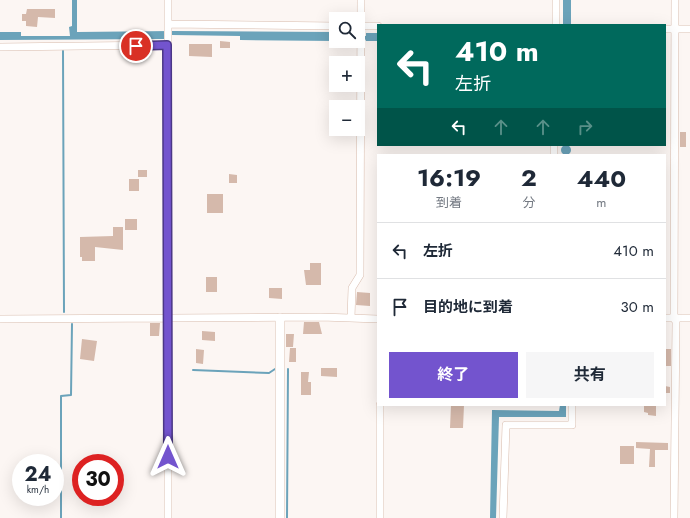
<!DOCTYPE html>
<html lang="ja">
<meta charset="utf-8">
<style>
:root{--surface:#fff;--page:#f6f6f7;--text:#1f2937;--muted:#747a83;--line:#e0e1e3;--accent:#7354ce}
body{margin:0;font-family:Jost,"Noto Sans JP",sans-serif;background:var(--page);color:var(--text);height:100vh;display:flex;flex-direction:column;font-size:15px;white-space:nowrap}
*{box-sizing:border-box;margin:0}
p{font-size:13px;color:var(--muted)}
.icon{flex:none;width:22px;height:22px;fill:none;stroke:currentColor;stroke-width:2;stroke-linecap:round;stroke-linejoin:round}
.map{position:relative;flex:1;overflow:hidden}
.details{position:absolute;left:377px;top:154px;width:289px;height:252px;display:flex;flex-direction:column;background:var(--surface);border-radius:0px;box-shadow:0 4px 16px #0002}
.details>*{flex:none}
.hud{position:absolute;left:377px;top:24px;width:289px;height:122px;border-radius:0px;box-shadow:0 4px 16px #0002;background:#00695c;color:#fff;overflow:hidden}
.fabs{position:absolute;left:329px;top:12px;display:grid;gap:8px}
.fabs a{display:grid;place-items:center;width:36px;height:36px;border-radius:0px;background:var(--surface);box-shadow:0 4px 16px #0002;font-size:20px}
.speed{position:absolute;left:12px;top:454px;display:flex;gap:8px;font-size:20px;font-weight:700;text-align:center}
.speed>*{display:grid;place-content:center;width:52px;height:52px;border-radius:50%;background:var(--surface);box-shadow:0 4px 16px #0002;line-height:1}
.speed small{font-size:10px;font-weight:400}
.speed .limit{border:6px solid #d22;background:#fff;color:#111}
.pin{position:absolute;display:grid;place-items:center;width:34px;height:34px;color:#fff;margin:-17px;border:2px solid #fff;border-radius:50%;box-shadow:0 1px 4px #0007}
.me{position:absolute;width:44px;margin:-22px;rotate:0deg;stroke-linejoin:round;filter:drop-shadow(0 0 3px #0008)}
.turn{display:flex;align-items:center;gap:14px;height:84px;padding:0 12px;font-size:18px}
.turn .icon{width:52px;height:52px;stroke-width:2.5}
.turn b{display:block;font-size:28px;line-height:34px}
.lanes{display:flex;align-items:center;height:38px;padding:0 12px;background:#0003;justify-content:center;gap:20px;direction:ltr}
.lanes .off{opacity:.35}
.eta{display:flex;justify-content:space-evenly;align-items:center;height:68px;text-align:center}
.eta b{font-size:24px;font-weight:700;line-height:28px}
.action{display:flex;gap:8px;margin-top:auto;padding:8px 12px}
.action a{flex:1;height:46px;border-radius:0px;background:var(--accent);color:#fff;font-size:16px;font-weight:700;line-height:46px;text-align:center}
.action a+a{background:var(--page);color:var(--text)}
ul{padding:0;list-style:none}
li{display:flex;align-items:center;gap:12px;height:56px;padding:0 12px;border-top:1px solid var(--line)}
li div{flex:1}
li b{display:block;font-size:15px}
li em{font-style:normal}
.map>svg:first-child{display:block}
.water{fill:#6ba3ba}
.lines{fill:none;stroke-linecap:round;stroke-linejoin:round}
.stream{stroke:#6ba3ba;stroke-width:2}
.building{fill:#d5b9ab}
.minor-casing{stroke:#d8bcad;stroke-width:8}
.tertiary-casing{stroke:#d8bcad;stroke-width:10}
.minor{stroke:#fff;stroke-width:7}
.tertiary{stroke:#fff;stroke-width:9}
.route-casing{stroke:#4b3786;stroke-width:10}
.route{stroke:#7354ce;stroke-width:7}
</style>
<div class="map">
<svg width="690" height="518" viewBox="0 0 690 518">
<rect width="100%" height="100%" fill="#fcf6f3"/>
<path class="water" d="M72 0H77V32L172 31 336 32V41L240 40V36L172 35 164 37V39L0 40V32H21V36H70L69 27 72 26Z
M563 0H571V24H563Z
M366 33H378V41H366L365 39H358V35L366 36Z
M561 150a5 5 0 1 1 10 0a5 5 0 1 1-10 0Z
M560 405H566V417H499L496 518H490L492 410 559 411Z"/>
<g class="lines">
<path class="stream" d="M63 51 64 312
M193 370 269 373 275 369
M61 518V396L71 395 72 324
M287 518 288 369"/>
</g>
<path class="building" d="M27 9H55V18L38 17 37 27 26 26V21H22V14H26Z
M220 41 230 42V48H220Z
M189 44H212V57L189 56Z
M680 132H686V147H680Z
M138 170H147V177H138Z
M229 174 237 175V183H229Z
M129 179H139V191H129Z
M207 194H223V213H207Z
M125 219H137V230H125Z
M113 227H123V250L95 247V261H82V257H80V237L113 236Z
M310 263H321V285H306L304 270H310Z
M206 277H217V292H206Z
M269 288H282V299L269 298Z
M357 292 370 293V306L356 305Z
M304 322H319L322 334H303Z
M150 323H160L159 336H150Z
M202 331 215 332V341L202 340Z
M286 334H294L293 347H286Z
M82 339 97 341 94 361 80 359Z
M290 348H296V362H289Z
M196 349 204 350 203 364 196 363Z
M665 349H671V366H665Z
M321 368H337V377L321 376Z
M301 372H309L308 382H311V395H301Z
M665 386 670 387V393H665Z
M451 405H464L463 428H450Z
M644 405H656V416L648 415V413L644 412Z
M636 442 668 443V450H655V467H649L650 449 636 448Z
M620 446H634V464H620Z"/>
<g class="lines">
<g class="minor-casing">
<path id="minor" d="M168 24 336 26
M556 25V0
M358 26H378
M665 29H690
M0 47 167 45
M554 155V145
M351 318 352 288 360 275 361 0
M665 318H690
M0 319 321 317 378 319
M380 405V518
M168 518V0
M503 518 506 425H572V405
M674 518 676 322 674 318 675 0"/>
</g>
<g class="tertiary-casing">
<path id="tertiary" d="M280 518V318"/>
</g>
<use href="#minor" class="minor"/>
<use href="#tertiary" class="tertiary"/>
</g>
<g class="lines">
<g class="route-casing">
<path id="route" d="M136 46 167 45 168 457"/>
</g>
<use href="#route" class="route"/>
</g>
</svg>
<div class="fabs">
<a><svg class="icon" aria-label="search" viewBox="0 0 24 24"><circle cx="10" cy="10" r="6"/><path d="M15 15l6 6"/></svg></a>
<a>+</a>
<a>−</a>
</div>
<div class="speed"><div>24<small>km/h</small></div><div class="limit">30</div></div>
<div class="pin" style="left:136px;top:46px;background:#d93025"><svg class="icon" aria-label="arrive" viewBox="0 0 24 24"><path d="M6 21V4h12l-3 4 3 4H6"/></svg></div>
<svg class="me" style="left:168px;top:457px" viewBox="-20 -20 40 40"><path d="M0-17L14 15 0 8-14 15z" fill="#7354ce" stroke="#fff" stroke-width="4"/></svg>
<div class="hud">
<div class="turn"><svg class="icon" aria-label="left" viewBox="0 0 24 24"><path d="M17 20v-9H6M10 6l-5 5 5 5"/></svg><div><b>410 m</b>左折</div></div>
<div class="lanes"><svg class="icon" aria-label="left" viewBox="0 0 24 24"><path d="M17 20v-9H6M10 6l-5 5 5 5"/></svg><svg class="icon off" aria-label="ahead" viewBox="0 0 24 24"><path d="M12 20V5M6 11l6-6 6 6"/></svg><svg class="icon off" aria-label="ahead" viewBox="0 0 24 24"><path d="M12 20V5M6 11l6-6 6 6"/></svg><svg class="icon off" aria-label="right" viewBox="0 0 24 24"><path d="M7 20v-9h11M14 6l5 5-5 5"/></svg></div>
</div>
<section class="details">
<div class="eta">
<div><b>16:19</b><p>到着</p></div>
<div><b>2</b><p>分</p></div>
<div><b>440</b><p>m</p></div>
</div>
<ul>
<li><svg class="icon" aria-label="left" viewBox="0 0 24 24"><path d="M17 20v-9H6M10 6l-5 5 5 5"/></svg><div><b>左折</b></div><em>410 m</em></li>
<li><svg class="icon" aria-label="arrive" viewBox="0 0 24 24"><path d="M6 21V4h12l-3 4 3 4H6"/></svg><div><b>目的地に到着</b></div><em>30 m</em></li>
</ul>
<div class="action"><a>終了</a><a>共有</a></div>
</section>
</div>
